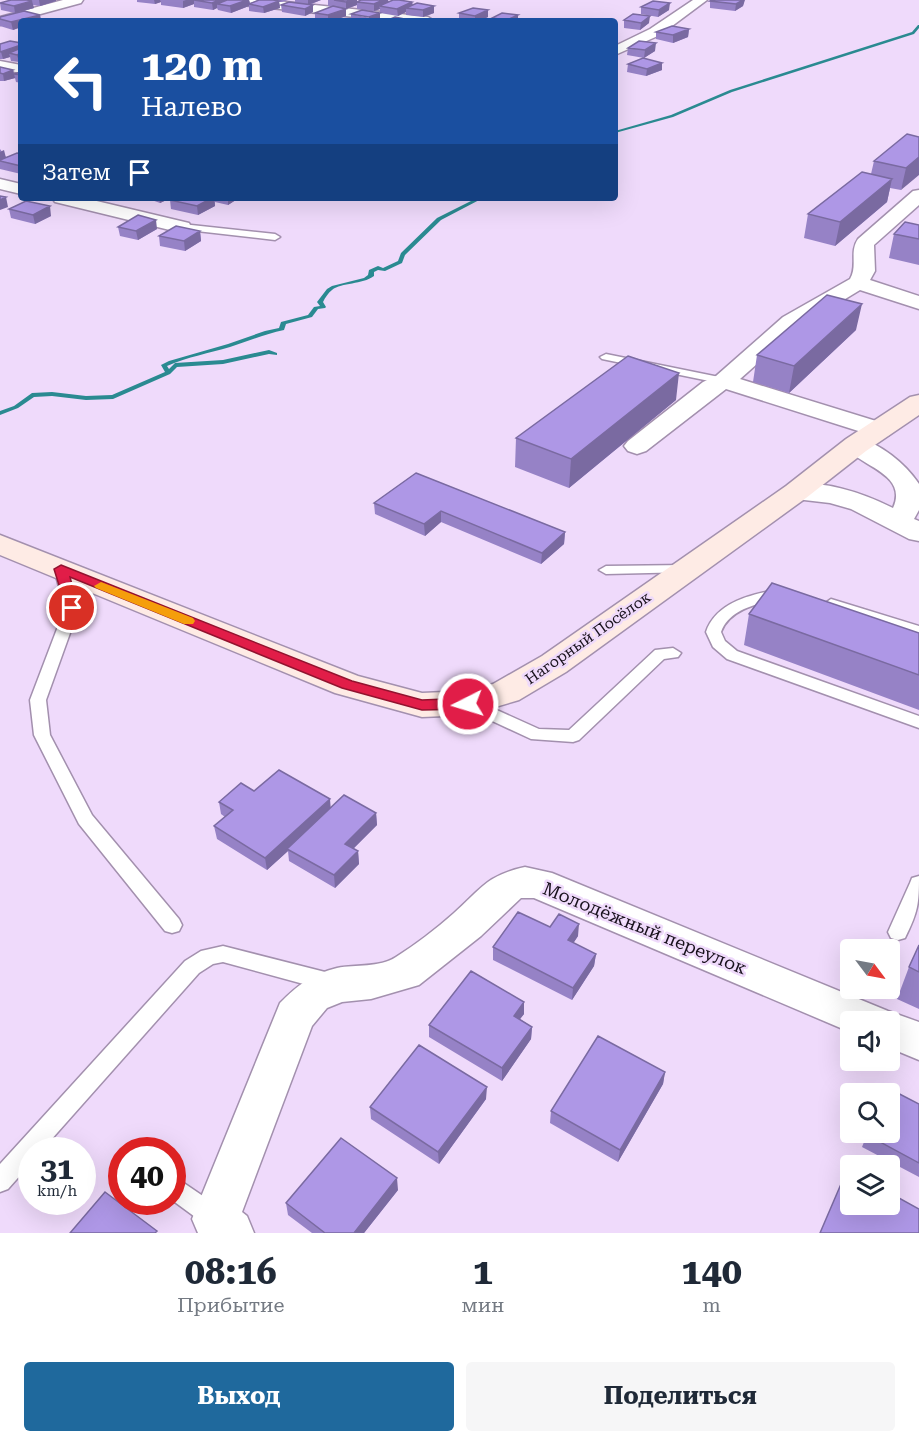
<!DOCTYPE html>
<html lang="ru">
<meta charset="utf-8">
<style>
:root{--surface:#fff;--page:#f6f6f7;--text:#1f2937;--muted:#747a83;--accent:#1f699d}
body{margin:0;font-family:"Roboto Serif",serif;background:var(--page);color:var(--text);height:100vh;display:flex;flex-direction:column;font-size:22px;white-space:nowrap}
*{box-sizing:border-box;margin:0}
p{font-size:20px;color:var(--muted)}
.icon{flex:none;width:33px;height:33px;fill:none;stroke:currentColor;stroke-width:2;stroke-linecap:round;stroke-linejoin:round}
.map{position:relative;height:1233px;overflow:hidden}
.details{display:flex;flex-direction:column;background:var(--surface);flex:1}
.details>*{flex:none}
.top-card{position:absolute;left:18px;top:18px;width:600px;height:183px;border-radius:6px;box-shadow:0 6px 24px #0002;background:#1a4fa0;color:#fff;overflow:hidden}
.needle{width:39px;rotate:122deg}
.fabs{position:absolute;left:840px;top:939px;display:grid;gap:12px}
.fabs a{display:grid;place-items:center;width:60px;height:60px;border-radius:6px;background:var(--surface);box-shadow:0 6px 24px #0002;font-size:30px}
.speed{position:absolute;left:18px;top:1137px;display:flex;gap:12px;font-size:30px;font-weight:700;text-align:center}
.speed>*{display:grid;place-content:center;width:78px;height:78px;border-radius:50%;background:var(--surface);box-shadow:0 6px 24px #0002;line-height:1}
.speed small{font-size:15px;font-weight:400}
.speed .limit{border:9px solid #d22;background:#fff;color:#111}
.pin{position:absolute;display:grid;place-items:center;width:51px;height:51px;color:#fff;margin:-26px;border:3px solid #fff;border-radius:50%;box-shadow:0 2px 6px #0007}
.me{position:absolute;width:66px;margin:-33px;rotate:265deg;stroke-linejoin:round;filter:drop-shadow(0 0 4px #0008)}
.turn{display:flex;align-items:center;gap:21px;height:126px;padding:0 24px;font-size:27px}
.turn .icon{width:78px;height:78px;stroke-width:2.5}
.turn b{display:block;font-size:42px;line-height:51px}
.then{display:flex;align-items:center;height:57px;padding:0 24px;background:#0003;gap:12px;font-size:22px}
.eta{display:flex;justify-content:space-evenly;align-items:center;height:102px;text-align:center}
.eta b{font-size:36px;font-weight:700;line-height:42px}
.cta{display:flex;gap:12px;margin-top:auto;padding:12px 24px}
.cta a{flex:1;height:69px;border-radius:6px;background:var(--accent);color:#fff;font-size:24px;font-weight:700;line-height:69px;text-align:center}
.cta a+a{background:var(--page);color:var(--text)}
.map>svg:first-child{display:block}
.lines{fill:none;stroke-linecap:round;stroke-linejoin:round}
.stream{fill:#2a8a91;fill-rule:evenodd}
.lane-casing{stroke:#a390ae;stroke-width:3}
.street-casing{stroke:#a390ae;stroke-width:3}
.secondary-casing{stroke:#a390ae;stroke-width:3}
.lane{fill:#fff;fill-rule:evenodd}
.street{fill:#fff;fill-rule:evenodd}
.secondary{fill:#feebe5;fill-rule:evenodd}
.wall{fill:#9682c6}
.shaded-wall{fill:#7a6aa1}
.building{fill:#ae97e6;stroke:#7a6aa1;stroke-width:1.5}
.route{fill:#e11d48;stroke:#92132f;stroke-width:1.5}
.slow{fill:#f59e0b}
.labels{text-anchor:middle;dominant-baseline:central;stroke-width:5;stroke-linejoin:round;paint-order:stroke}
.street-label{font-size:15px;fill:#18111c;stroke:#efdafb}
.near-street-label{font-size:18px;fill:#18111c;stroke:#efdafb}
</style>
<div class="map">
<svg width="919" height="1233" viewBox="0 0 919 1233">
<rect width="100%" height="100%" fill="#efdafb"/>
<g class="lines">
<path class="stream" d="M918 25H919V28L914 34 732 92 673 117 615 133V131L671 115 730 90 912 32Z
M477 198H483L441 220 405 255 402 263 385 271 378 270 374 272V276C362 285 342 282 332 290 328 293 325 298 323 302L326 307 325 308 318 309 312 317 286 324 284 330C265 334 248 341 230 347 209 353 188 357 167 366L169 369 175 363 223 360 269 350 277 353V355L269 354 223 364 177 367 170 374 113 399 86 400 52 396 34 397 18 408 0 415V411L14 406 32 393 52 392 86 396 112 395 165 372 161 365 169 361 228 344 265 331 279 328 281 322 308 315 314 307 320 306 317 302 327 289 332 286 364 278 368 275 369 270 378 266 383 268 398 261 401 253 437 218Z"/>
<g class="lane-casing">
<path id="lane" d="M182 224 275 234 280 237 275 240 179 229 177 227Z
M606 354 724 378 730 381 724 384 602 359 600 357Z
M61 565 68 569 79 608 46 700 50 735 92 815 179 919 182 925 179 931 172 933 165 931 79 824 34 735 30 700 65 608 54 569Z
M687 565 692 566 694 569 692 572 606 574 599 570 606 566Z
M781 589 786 591 788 594 786 597C763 603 730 607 721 632L725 641 737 651 919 716V728L727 659 713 647 706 632C716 602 752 594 781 589Z
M831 599 919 626V636L826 607 824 604Z
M673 648 681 653 678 657 664 659 579 740 573 742 531 739 462 707 460 703 462 699 468 697 539 729 569 730 655 650Z
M919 876C919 904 918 912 905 938L898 940 891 938 888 932 910 883 912 878Z
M223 946 333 974 340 977 343 983 340 989 333 992 223 962 213 964 199 973 42 1150H32V1162L8 1189 0 1192V1164L185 961 201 951Z
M172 1175 222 1209 226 1217 222 1225 214 1229 206 1225 172 1200Z"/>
</g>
<g class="street-casing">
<path id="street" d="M63 0H83L81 3 0 25V17Z
M226 0H267L428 17 434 21H392L232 4Z
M693 0H707L660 35 615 55V46L650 29Z
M0 61 21 65V73L0 69Z
M0 179 21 184V194L0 189Z
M919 190V205L874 245 875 271 870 280 919 296V309L860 290 799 327 740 379 889 425 892 430 889 435 880 437 871 435 726 389 646 451 637 454 628 451 624 446 628 441 703 382 716 376 783 317 850 279C858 266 849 252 858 239L913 191Z
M52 198H84L189 223 191 227 189 231 182 233 55 202Z
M856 437C881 444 905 463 919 484V510L914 519 919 521V541L909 539 851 509 830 503 787 498 783 492 787 486C820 478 863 493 893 508 909 473 858 466 843 445L847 440Z
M525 867 552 873 888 1011 919 1022V1060L890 1048V1022H850V1032L534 898H521L481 936 419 985 371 999 342 1002 327 1008 312 1026 242 1212 247 1216 254 1233H198L192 1219 280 1003C298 985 312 974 337 968 356 964 379 968 396 957 415 945 436 929 454 913 481 889 487 875 525 867Z"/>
</g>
<g class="secondary-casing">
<path id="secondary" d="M919 395V415L866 451 806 498 566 672 519 700 468 715 422 717 335 693 0 555V535L358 676 422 693 468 691 493 684 542 656 786 486 846 439 910 397Z"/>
</g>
<use href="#lane" class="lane"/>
<use href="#street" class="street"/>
<use href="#secondary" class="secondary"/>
</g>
<path class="wall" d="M11 0H56V1L40 6 33 5 34 8 20 12 40 15 41 21H21V27L13 30 0 26V17L15 13 1 10 0 3Z
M137 0H249L250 3 259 0H288L282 2H279L280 8 264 13 249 11V6L231 13 218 10 217 8 213 10 194 7V4L183 8 161 5V2L155 4 137 2Z
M295 0H321L309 5 313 12 305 16 282 12 281 5 295 3Z
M328 0H357V5L346 9V16L333 21 315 20V13L332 7 328 6Z
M361 0H388L389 2H412L413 5 434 6V13L423 17 406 15V12L398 16 380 13V9L374 11 357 9V2Z
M710 1H744L743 6 735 11 710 8Z
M641 7 669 10 658 17 641 14Z
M488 10V17L479 21 459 20V13Z
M351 14 380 20 377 21H351Z
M518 15V21H491L492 18Z
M624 20 649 23 640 30 624 28Z
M689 29 688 37 673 43 656 39V32Z
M21 43 19 62 11 61 10 57 3 59H0V44Z
M628 48 655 51 644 58 627 55Z
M662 63V70L646 76 627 72 628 64Z
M0 67 13 70 15 78 4 81H0Z
M21 72V83L16 82 14 74Z
M919 137 901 190 890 188 887 202 835 246 804 238 808 214 871 174 874 161Z
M0 149 6 157 21 154V174L0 169Z
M146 198H171L160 203Z
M174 198H239L228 205 215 202V206L198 215 171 209 170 200Z
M9 209 51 216 35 224 11 218Z
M919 225V265L889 258 894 234Z
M118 227 157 229 138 240 120 236Z
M200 231 201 241 185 251 160 246 159 236Z
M856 330 789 393 753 382 757 355Z
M676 400 569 488 515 467 516 438Z
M416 473 565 532 564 544 541 564 441 522 425 536 375 514 374 503Z
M749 614 919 633V710L744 645Z
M254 791 331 808 376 813 377 825 353 849 358 851 359 864 335 888 289 861 288 851 267 870 217 839 214 826 225 817 221 814 219 802Z
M550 927 578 936 573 943 596 954 594 966 572 1000 493 960V947Z
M919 945V1009L897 999 909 967Z
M524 1002V1014L520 1019 532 1027 531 1039 502 1081 429 1037V1025Z
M665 1072 663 1084 618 1162 550 1123 551 1111Z
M486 1099 439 1164 371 1119 370 1107Z
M919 1104V1177L862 1147 868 1132Z
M398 1190 364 1233H312L288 1215 286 1203Z"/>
<path class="shaded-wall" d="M39 0H56V1L40 6Z
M154 0H160L161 2 155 4Z
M186 0H194V4L183 8V1Z
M219 0H228L217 4V8L213 10 212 3Z
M247 0H249L250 4H249V6L231 13 230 6Z
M308 0H321L308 5Z
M352 0H357V5L346 9V2Z
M383 0H388L389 5 379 6 380 9 374 11V4Z
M743 0H745L743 6 735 11 736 4Z
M32 1 34 8 15 13 14 6Z
M279 1 280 8 264 13 263 7Z
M412 2 413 9 406 8V12L398 16 397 9Z
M670 3 669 10 658 17 659 10Z
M313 5V12L305 16V9Z
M434 6V13L423 17V10Z
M346 9V16L333 21H328V15Z
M488 10V17L479 21H475V16Z
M380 13V20L377 21H369V17Z
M40 15 41 21H21V27L13 30 11 22Z
M518 15V21H507V20Z
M650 16 649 23 640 30 641 23Z
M689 29 688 37 673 43V35Z
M656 43 655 51 644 58 645 50Z
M21 45V53H9L10 57 3 59 1 52Z
M21 53V62H19L17 55Z
M662 63V70L646 76 647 69Z
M13 70 15 78 4 81 3 74Z
M4 150 6 158 0 161V152Z
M919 157V175L901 190 906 168Z
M892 179 887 202 835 246 840 222Z
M6 197 8 207 0 210V200Z
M159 198H171L160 203Z
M212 198H214L215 206 198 215 197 206Z
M228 198H239L228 205Z
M50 206 51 216 35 224 33 215Z
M156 220 157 229 138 240 136 231Z
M200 231 201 241 185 251 184 241Z
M862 304 856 330 789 393 794 366Z
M679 373 676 400 569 488 571 459Z
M441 511V522L425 536 424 524Z
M565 532 564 544 541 564 542 553Z
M330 799 331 811 287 849 288 851 267 870 265 858Z
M376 813 377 825 346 856 345 844Z
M358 851 359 864 335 888 334 875Z
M579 924 578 936 567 953 568 940Z
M596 954 594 966 572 1000 573 988Z
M524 1002V1014L513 1028 514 1016Z
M532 1027 531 1039 502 1081V1068Z
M665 1072 663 1084 618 1162 620 1150Z
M487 1087 486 1099 439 1164 438 1152Z
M397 1178 398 1190 364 1233H354Z"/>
<path class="building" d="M11 0H27L32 1 14 6 0 3Z
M194 0H219L212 3Z
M227 0H247L230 6 217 4Z
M259 0H273L279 1 263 7 249 4Z
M334 0H352L346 2Z
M361 0H383L374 4 357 2Z
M393 0H399L412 2 397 9 379 6Z
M712 0H743L736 4 710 1Z
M653 1 670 3 659 10 641 7Z
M289 2 313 5 305 9 281 5Z
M417 3 434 6 423 10 406 8Z
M333 6 346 9 328 15 315 13Z
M473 8 488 10 475 16 459 13Z
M362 10 380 13 369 17 351 14Z
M24 11 40 15 11 22 0 19V17Z
M502 13 518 15 507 20 492 18Z
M633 14 650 16 641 23 624 20Z
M395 17 414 21H386Z
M672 26 689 29 673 35 656 32Z
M10 41 21 43V45L0 52V44Z
M639 41 656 43 645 50 628 48Z
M21 48V53L17 55 9 53Z
M643 58 662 63 647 69 628 64Z
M0 67 13 70 3 74 0 73Z
M21 72V75L14 74Z
M907 134 919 137V157L906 168 874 161Z
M17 153 21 154V166L0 161V160Z
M862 172 892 179 840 222 808 214Z
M0 196 6 197 0 200Z
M174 198H212L197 206 170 200Z
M26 201 50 206 33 215 9 209Z
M138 215 156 220 136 231 118 227Z
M905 222 919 225V239L894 234Z
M176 226 200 231 184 241 159 236Z
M827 295 862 304 794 366 757 355Z
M628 356 679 373 571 459 516 438Z
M416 473 565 532 542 553 441 511 424 524 374 503Z
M772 583 919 633V675L749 614Z
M279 770 330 799 265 858 214 826 233 810 219 802 241 783 254 791Z
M344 795 376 813 345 844 358 851 334 875 287 849Z
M518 912 550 927 559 914 579 924 568 940 596 954 573 988 493 947Z
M919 945V972L909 967Z
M471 971 524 1002 514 1016 532 1027 502 1068 429 1025Z
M598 1036 665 1072 620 1150 551 1111Z
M419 1045 487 1087 438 1152 370 1107Z
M888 1088 919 1104V1163L867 1135 868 1132H890V1094H886Z
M341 1138 397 1178 354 1233H325L286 1203Z
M847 1170 850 1172V1204H890V1193L919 1209V1233H820Z
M105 1192 157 1231 155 1233H70Z"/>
<path class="route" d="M61 565 352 681 422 700 468 698 476 704 468 709 422 710 342 688 70 577 78 608 72 612 67 611 54 569Z"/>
<path class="slow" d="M101 582 193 618 195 621 193 624H184L96 588 94 586Z"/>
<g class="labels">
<g class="street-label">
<text transform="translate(588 638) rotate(-35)">Нагорный Посёлок</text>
</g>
<g class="near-street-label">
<text transform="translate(645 928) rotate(22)">Молодёжный переулок</text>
</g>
</g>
</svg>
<div class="fabs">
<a><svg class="needle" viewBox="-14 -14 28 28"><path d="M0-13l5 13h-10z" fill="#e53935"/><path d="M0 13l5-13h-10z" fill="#747a83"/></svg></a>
<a><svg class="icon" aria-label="sound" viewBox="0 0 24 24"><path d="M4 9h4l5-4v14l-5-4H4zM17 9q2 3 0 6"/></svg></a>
<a><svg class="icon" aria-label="search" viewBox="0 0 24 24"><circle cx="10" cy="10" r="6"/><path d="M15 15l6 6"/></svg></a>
<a><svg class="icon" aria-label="layers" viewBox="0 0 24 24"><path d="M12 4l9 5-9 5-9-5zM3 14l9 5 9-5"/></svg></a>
</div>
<div class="speed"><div>31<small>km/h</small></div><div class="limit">40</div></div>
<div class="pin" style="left:72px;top:608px;background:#d93025"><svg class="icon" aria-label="arrive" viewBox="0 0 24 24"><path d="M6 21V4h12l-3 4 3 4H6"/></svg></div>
<svg class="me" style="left:468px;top:704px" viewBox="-20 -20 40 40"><circle r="17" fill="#e11d48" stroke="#fff" stroke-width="3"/><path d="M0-11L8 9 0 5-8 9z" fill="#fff"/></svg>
<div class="top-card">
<div class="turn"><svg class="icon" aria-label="left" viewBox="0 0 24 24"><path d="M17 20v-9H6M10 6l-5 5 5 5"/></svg><div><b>120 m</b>Налево</div></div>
<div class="then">Затем<svg class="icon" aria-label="arrive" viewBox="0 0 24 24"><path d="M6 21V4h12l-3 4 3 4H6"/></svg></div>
</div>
</div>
<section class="details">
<div class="eta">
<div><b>08:16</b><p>Прибытие</p></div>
<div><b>1</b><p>мин</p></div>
<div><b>140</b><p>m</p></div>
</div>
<div class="cta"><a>Выход</a><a>Поделиться</a></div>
</section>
